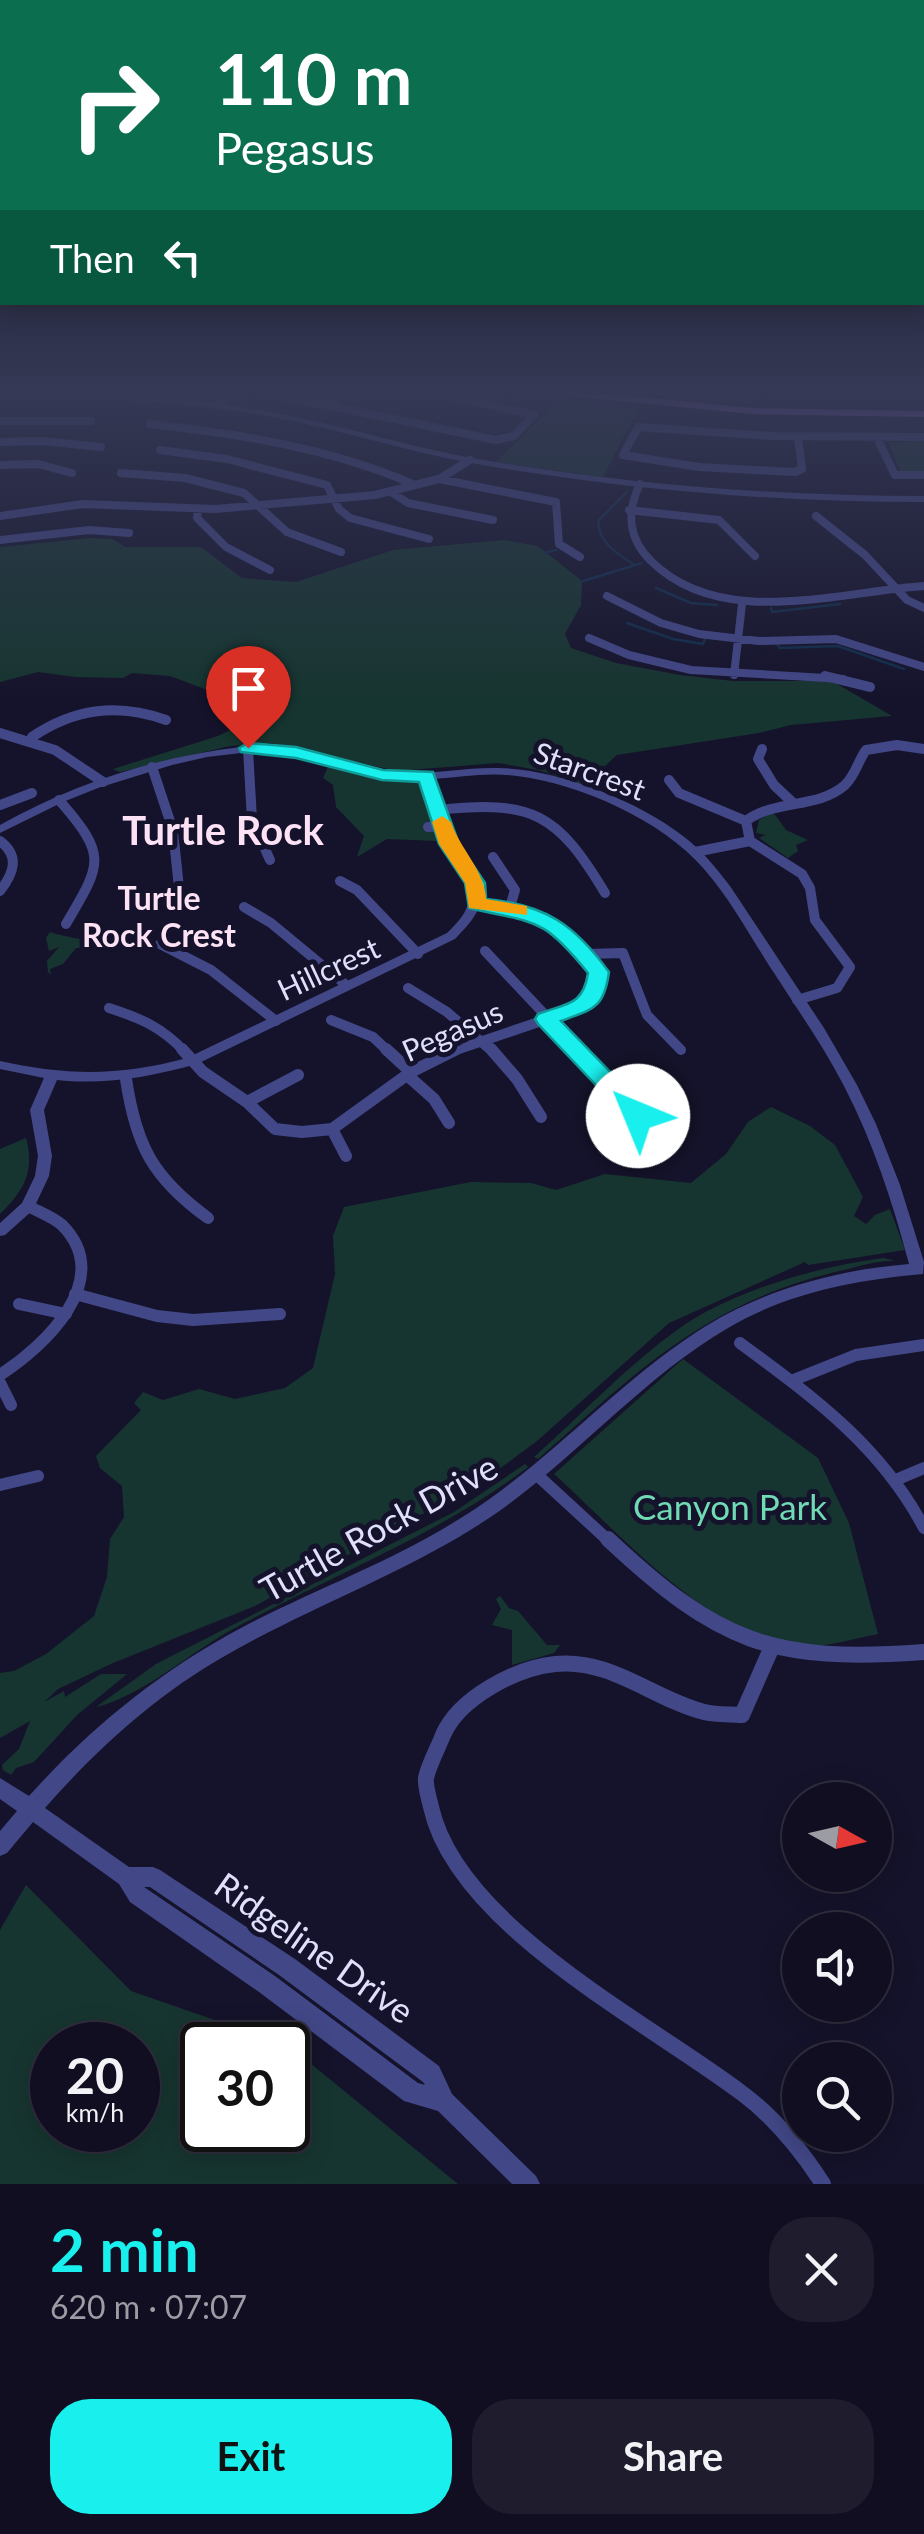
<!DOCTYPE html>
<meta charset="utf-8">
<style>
:root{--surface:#100e20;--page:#1e1c2d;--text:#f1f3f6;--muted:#9c9ca5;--line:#302e3e;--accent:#19f0ed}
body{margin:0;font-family:Lato,sans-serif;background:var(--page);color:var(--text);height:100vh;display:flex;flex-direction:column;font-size:38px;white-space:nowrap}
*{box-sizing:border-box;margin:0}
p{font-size:32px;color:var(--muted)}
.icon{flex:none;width:55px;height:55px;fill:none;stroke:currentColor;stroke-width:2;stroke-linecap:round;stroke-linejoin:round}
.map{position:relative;height:2184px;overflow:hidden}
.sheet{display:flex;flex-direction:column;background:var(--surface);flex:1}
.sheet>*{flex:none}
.guide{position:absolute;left:0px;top:0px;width:925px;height:305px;box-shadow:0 5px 25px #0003,0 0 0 2px var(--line);background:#0b6e4f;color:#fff;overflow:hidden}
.needle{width:65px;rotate:98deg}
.controls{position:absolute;left:782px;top:1782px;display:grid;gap:20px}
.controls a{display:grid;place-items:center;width:110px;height:110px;border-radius:50%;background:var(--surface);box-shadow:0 5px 25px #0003,0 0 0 2px var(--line);font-size:50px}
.speed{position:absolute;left:30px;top:2022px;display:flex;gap:20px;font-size:50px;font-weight:700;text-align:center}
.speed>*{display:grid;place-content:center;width:130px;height:130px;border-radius:50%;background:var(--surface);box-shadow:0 5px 25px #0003,0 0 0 2px var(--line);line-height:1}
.speed small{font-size:25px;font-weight:400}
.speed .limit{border:5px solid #111;border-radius:15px;background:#fff;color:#111}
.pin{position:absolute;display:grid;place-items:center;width:85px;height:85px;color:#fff;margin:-102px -42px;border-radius:50% 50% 50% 0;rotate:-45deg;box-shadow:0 0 10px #0007}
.pin .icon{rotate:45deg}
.me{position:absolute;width:110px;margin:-55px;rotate:315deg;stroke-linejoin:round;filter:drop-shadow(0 0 8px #0008)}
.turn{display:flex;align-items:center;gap:35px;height:210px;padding:0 50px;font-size:45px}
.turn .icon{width:130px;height:130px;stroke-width:2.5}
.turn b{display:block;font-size:70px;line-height:85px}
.then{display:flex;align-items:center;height:95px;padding:0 50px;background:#0003;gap:20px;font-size:38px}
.round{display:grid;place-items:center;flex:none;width:105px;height:105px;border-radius:40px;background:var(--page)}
.overview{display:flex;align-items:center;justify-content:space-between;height:170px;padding:0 50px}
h1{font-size:60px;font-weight:700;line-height:75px;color:var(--accent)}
.primary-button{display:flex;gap:20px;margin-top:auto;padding:20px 50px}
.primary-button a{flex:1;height:115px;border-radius:40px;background:var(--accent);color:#111;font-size:40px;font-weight:700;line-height:115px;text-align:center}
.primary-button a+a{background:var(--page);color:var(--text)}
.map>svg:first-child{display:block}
.green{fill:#173530;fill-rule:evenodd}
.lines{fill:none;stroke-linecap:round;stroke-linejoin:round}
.stream{stroke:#112d4b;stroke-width:2.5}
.minor-far3{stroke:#424787;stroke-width:8}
.minor-far2{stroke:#424787;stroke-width:10}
.minor-far1{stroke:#424787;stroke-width:12}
.minor{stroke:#424787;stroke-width:16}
.tertiary{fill:#424787;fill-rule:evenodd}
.primary{fill:#b46ef5;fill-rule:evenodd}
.route{fill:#19f0ed;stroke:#109c9a;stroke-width:2.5}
.slow{fill:#f59e0b}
.labels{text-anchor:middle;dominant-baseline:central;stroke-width:10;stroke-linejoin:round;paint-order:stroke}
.street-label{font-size:30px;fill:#e0e0fd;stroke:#15132b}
.neighbourhood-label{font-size:32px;font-weight:bold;fill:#fde2f6;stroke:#15132b}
.near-park-label{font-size:35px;fill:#6fdab3;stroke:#15132b}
.near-street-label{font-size:35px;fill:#e0e0fd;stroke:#15132b}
.district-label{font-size:40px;font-weight:bold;fill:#fde2f6;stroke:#15132b}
</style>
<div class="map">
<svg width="924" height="2184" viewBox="0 0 924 2184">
<rect width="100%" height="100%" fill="#15132b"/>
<path class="green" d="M559 400 637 410 603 477 496 462Z
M924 440V471H900L889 443Z
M91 538 112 539 126 547H201L242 578 296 582 393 550 504 540 538 546 582 581 581 605 565 634 571 648 616 663 680 675 733 681H832L892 716 791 725 759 733 617 755 584 785 538 770 498 763 397 771 271 743 230 746 120 772 113 769 218 736 253 719 229 698 170 676 132 673 123 678 75 677 38 672 0 682V547Z
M328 767 375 779 418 783 438 841 387 839 357 857 364 836 336 807 333 785 323 778Z
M773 812 786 830 808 840 796 845 798 851 788 858 759 838 766 835 756 833 759 820Z
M143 929 129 942H144V946L76 948 63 964 50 969 51 975 48 972 47 961 59 947 49 951 46 938 50 932C64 937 114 947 130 938 135 935 138 931 143 929Z
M771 1107 810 1126 835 1145 863 1197 854 1216 866 1224 875 1215 890 1209 905 1250 808 1265 805 1262 669 1323 537 1441 483 1481 255 1606 113 1663 58 1689 44 1702 64 1691 65 1697 101 1674H127L77 1715 34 1762 16 1768 11 1775 3 1770 2 1765 19 1749 30 1721 0 1738V1673L14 1671 46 1654 94 1616 107 1577 110 1539 124 1517 122 1486 100 1468 96 1456 141 1410 134 1403 143 1392 163 1400 199 1389 235 1399 285 1388 313 1368 335 1274 333 1236 344 1207 471 1182 531 1183 556 1190 605 1174 691 1183 726 1154 748 1122Z
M26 1138C35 1171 24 1191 0 1214V1149Z
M884 1258 895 1261C876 1260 853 1268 831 1273 700 1306 630 1378 538 1459L534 1457C581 1415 626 1367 677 1330 731 1291 819 1266 884 1258Z
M683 1359 818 1458 849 1523 878 1634C856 1638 832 1646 810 1646 718 1648 618 1531 554 1474Z
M525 1464 528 1467C436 1537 326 1577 226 1633 183 1658 141 1696 96 1707L156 1664 454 1512Z
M500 1596 509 1608 518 1611 547 1645H560L554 1653 512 1665V1630L492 1625 501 1609 496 1599Z
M26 1885 131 1991 287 2045H202V2130H288V2045L458 2184H0V1930ZM52 2045H138V2130H52Z"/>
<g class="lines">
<path class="stream" d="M627 492 598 521C599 544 618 554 635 565
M544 553 556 550
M583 581 642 563
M656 588 691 603 717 605
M771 608 772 612 840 604
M627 623 673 639 703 644 705 639
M777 644 780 648 838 646 904 669"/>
<path class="minor-far3" d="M268 393 496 440 514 436 534 415 440 393
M329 403 349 393
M216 406 232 393
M0 421H91
M150 424C240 434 331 448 415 485
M798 437 802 469 795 472 699 467 623 455 638 427 773 436 924 437
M877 438 895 475H924
M0 442 42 441 101 447
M160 450 227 459 327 485 339 509 350 518 429 539
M0 465 38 464 72 473
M121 473 185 478 244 493 287 532 341 552
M439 479 556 502 559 544 580 557
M640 484C626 513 628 538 651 561 721 630 836 592 924 586
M391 492 408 503 493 520
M198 509 197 518 226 547 270 570
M629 510 719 520 755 556
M0 516 83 504 215 509 375 495 439 479 470 460
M816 516 865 555 907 600 924 608
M0 540 89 530 129 533
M607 596 661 623 699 634 759 641 836 639 924 667
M589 638 629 655 691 670 843 679
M734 675 742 604"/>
<path class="minor-far2" d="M825 676 870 687
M0 733 55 750 103 782
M32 737C75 708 118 703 166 720
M248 749 252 820 270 860
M762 749 758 759 774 785 792 802
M152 767 173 830 179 888
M669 780 679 793 746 821
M59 800C108 856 102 863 66 924
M0 805 32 793
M438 810C533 800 557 813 605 893
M428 827 443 826
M0 841C20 856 14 873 0 891
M695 852 750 841
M493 857 515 890 510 907
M340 881 357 890 418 954
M244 907 271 923 346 985
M160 944 211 970 276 1021
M485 951 580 1052
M586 954 623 953 647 1015 681 1050
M408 988 447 1012 493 1052
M797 1000 837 988 850 967 815 920 810 888 802 874 750 841 746 821C775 799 818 809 845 785 855 776 858 761 866 750L897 745 924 749
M109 1008C140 1018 162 1027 185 1052
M331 1020 373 1037 389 1052
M450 1052 574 1010 595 995 598 972C566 929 529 911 476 904"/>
<path class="minor-far1" d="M182 1049 203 1072 247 1102 275 1129 302 1132 332 1129 411 1072 457 1049
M386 1049 411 1072
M491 1049 517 1079 541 1117
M577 1049 639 1115
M407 1075 434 1099 449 1123
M126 1079C136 1146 153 1178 208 1218
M247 1102 298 1075
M332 1129 346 1156
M75 1294 157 1316 193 1320 280 1314
M19 1304 66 1314
M740 1343C813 1397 881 1446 924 1528
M0 1375C45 1346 116 1279 62 1225 53 1217 39 1212 28 1206
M791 1381 856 1355 924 1345
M0 1383 11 1405
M536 1474 610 1542
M898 1479 924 1468
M0 1485 38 1476"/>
<path class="minor" d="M608 1539C719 1643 772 1663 924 1652
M771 1649 742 1715C730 1714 716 1715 704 1712 653 1699 611 1658 555 1664 516 1668 459 1698 443 1735 438 1748 429 1764 426 1778 425 1786 429 1798 431 1807 457 1926 650 2023 743 2094 775 2118 801 2150 823 2184"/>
<path class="tertiary" d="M39 393C130 392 220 400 310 420 364 432 417 448 472 458 622 484 772 496 924 496V502C772 502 621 489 471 463 404 451 339 429 272 417 182 400 91 395 0 400V396Z
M241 747C262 747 282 747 302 752 330 758 356 768 384 772 422 777 460 767 499 768 557 769 637 800 683 836 702 850 716 868 730 886L824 1028 857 1085 876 1124 900 1185 924 1262 923 1274C855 1280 787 1293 728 1328 634 1383 565 1472 472 1529 393 1578 304 1610 223 1657 155 1696 97 1749 45 1808L129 1867H153L160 1870 295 1959 439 2066 452 2094 536 2176 540 2184H512L438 2111 404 2101 259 1992 130 1902 119 1884 33 1822 7 1853 0 1856V1831L17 1811 0 1799V1778L29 1796C90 1728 160 1671 241 1628 315 1589 394 1561 464 1516 548 1463 613 1387 695 1333 758 1291 835 1270 909 1264 893 1203 873 1142 844 1086 824 1047 799 1012 776 976 752 940 732 901 704 869 662 820 580 784 517 776 489 772 461 777 433 779L451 835 481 890C483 911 469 924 455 939L197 1064C150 1077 105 1085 57 1080L44 1110 52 1156 49 1176 33 1210 5 1235 0 1236V1223L22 1203 35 1176 38 1156 30 1110 44 1078 0 1069V1061C68 1076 120 1076 187 1058L447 933C460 920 471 909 469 890L439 835 423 780 383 778 300 758 272 753H241L207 757 172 765 98 788 63 802 0 833V825C75 783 156 757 241 747ZM144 1887H150L279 1975 423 2082 425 2085 418 2083 275 1976Z"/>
<path class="primary" d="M566 393H602L752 408 924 411V417L752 414 571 396Z"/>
</g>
<linearGradient id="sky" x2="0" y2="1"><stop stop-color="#0c0a18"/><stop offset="0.56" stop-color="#353955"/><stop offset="1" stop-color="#353955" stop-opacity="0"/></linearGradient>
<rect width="924" height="699" fill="url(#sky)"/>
<path class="route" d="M248 743 296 747 383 770 433 772 459 844 485 883 486 899C546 905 574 924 609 972 604 1009 593 1009 561 1021L647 1110 650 1116 647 1121H630L538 1024 535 1019 538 1014C567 1003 583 1006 588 973 541 915 536 924 469 908L465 883 439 844 419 782 382 780 296 758 241 752 239 748Z"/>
<path class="slow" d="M442 816 451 822C460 849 485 871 486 899L527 906V915L469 908 465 883 439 844 432 822Z"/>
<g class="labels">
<g class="street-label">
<text transform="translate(590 770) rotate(20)">Starcrest</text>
<text transform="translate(328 968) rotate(-25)">Hillcrest</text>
<text transform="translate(452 1030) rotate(-24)">Pegasus</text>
</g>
<g class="neighbourhood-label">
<text x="159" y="897">Turtle<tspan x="159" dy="37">Rock Crest</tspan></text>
</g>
<g class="near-park-label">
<text x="730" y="1506">Canyon Park</text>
</g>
<g class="near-street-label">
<text transform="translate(378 1527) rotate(-29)">Turtle Rock Drive</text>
<text transform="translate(315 1947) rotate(35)">Ridgeline Drive</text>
</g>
<g class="district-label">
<text x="223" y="830">Turtle Rock</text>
</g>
</g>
</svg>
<div class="controls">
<a><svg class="needle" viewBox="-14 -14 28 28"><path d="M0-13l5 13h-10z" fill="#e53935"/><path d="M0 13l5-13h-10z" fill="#9c9ca5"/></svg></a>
<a><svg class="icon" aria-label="sound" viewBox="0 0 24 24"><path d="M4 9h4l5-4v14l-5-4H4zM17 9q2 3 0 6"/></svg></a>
<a><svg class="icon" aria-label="search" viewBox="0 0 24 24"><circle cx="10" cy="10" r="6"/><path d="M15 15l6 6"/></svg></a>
</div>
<div class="speed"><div>20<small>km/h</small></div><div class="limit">30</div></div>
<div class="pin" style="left:248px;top:748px;background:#d93025"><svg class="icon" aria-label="arrive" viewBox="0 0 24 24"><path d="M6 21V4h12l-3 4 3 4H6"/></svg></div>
<svg class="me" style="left:638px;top:1116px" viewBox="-20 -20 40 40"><circle r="19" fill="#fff"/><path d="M0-13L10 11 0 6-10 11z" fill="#19f0ed"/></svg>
<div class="guide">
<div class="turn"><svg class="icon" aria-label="right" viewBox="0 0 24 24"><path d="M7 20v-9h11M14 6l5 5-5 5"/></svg><div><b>110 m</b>Pegasus</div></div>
<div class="then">Then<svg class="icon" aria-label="left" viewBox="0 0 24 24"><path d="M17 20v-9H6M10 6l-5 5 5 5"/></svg></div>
</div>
</div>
<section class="sheet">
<div class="overview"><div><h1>2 min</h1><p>620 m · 07:07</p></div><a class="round"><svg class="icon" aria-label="close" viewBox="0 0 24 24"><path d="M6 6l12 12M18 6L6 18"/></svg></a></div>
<div class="primary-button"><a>Exit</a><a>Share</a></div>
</section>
